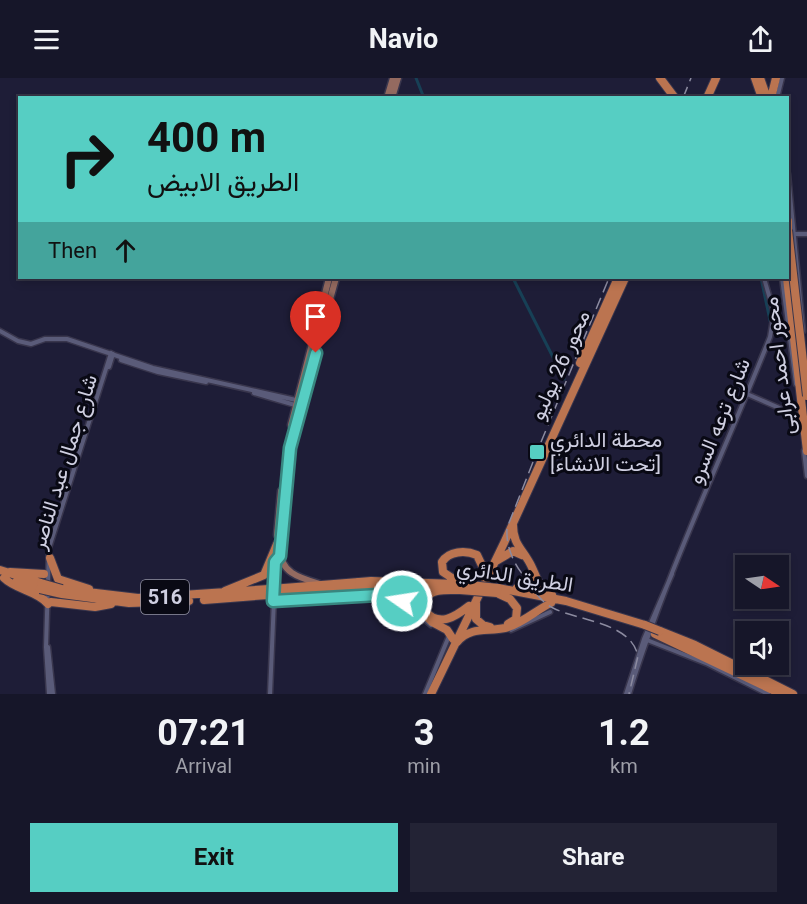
<!DOCTYPE html>
<meta charset="utf-8">
<style>
:root{--surface:#161629;--page:#232335;--text:#f1f3f6;--muted:#9e9fa8;--line:#353546;--accent:#56cec3}
body{margin:0;font-family:Roboto,Vazirmatn,sans-serif;background:var(--page);color:var(--text);height:100vh;display:flex;flex-direction:column;font-size:22px;white-space:nowrap}
*{box-sizing:border-box;margin:0}
p{font-size:20px;color:var(--muted)}
.icon{flex:none;width:33px;height:33px;fill:none;stroke:currentColor;stroke-width:2;stroke-linecap:round;stroke-linejoin:round}
.map{position:relative;height:616px;overflow:hidden}
.side{display:flex;flex-direction:column;background:var(--surface);flex:1}
.side>*{flex:none}
.hud{position:absolute;left:18px;top:18px;width:771px;height:183px;border-radius:0px;box-shadow:0 3px 9px #0003,0 0 0 2px var(--line);background:#56cec3;color:#111;overflow:hidden}
.needle{width:39px;rotate:103deg}
.tools{position:absolute;left:735px;top:477px;display:grid;gap:12px}
.tools a{display:grid;place-items:center;width:54px;height:54px;border-radius:0px;background:var(--surface);box-shadow:0 3px 9px #0003,0 0 0 2px var(--line);font-size:30px}
.pin{position:absolute;display:grid;place-items:center;width:51px;height:51px;color:#fff;margin:-62px -26px;border-radius:50% 50% 50% 0;rotate:-45deg;box-shadow:0 0 6px #0007}
.pin .icon{rotate:45deg}
.me{position:absolute;width:66px;margin:-33px;rotate:283deg;stroke-linejoin:round;filter:drop-shadow(0 0 4px #0008)}
.turn{display:flex;align-items:center;gap:21px;height:126px;padding:0 30px;font-size:27px}
.turn .icon{width:78px;height:78px;stroke-width:2.5}
.turn b{display:block;font-size:42px;line-height:51px}
.then{display:flex;align-items:center;height:57px;padding:0 30px;background:#0003;gap:12px;font-size:22px}
.eta{display:flex;justify-content:space-evenly;align-items:center;height:102px;text-align:center}
.eta b{font-size:36px;font-weight:700;line-height:42px}
.cta{display:flex;gap:12px;margin-top:auto;padding:12px 30px}
.cta a{flex:1;height:69px;border-radius:0px;background:var(--accent);color:#111;font-size:24px;font-weight:700;line-height:69px;text-align:center}
.cta a+a{background:var(--page);color:var(--text)}
header{display:flex;justify-content:space-between;align-items:center;height:78px;padding:0 30px;background:var(--surface);font-size:27px;font-weight:700}
.map>svg:first-child{display:block}
.lines{fill:none;stroke-linecap:round;stroke-linejoin:round}
.canal{stroke:#174056;stroke-width:3}
.minor-casing{stroke:#39364d;stroke-width:7}
.major-casing{stroke:#39364d;stroke-width:9}
.highway-casing{stroke:#39364d;stroke-width:10}
.minor{stroke:#5a5b79;stroke-width:4}
.major{stroke:#946a60;stroke-width:6}
.highway{stroke:#bb7450;stroke-width:8}
.rail{stroke:#8c8ba0;stroke-width:1.5;stroke-dasharray:12 6;stroke-linecap:butt}
.highway-bridge-casing{stroke:#39364d;stroke-width:10;stroke-linecap:butt}
.highway-bridge{stroke:#bb7450;stroke-width:8}
.route-casing{stroke:#38867f;stroke-width:15}
.route{stroke:#56cec3;stroke-width:10}
.poi-dot{fill:#56cec3;stroke:#090914;stroke-width:2}
.labels{text-anchor:middle;dominant-baseline:central;stroke-width:6;stroke-linejoin:round;paint-order:stroke}
.shield{fill:#090914;stroke:#9494a4;stroke-width:1.5}
.shield-label{font-size:20px;font-weight:bold;fill:#cfcfe1}
.street-label{font-size:21px;fill:#cfcfe1;stroke:#090914}
.poi-label{font-size:21px;fill:#cfcfe1;stroke:#090914;text-anchor:start}
</style>
<header><svg class="icon" aria-label="menu" viewBox="0 0 24 24"><path d="M4 6h16M4 12h16M4 18h16"/></svg>Navio<svg class="icon" aria-label="share" viewBox="0 0 24 24"><path d="M12 15V3M7 8l5-5 5 5M5 13v7h14v-7"/></svg></header>
<div class="map">
<svg width="807" height="616" viewBox="0 0 807 616">
<rect width="100%" height="100%" fill="#1e1d37"/>
<g class="lines">
<path class="canal" d="M416 0 424 20
M513 200 564 301
M761 200 771 247
M748 309 769 257"/>
<g class="minor-casing">
<path id="minor" d="M777 20 782 0
M788 96 803 253
M794 156H807
M782 200 796 306
M0 253 18 263 31 266 45 261H67L153 290 296 322
M121 282 158 294 206 304
M109 289 113 276
M254 315 295 327
M747 316 800 339
M804 373 807 398
M274 510 275 484
M273 523 384 517 402 523 431 547
M511 552 550 534
M647 562 708 586 768 616
M48 569 53 616
M49 616 46 569 49 470 111 275
M270 616 274 521
M425 616 449 558
M626 616 644 561 672 496
M629 616C666 495 723 378 770 259L774 235 764 200"/>
</g>
<g class="major-casing">
<path id="major" d="M387 20 393 0
M392 20 398 0
M291 347 329 200
M277 457 281 413
M320 506C300 500 280 495 280 471L294 350 336 200"/>
</g>
<g class="highway-casing">
<path id="highway" d="M660 0 675 20
M755 0 762 20
M760 0 767 20
M707 20 716 0
M771 20 776 0
M788 143V152
M787 200 807 373
M580 285 618 200
M513 447C513 464 520 469 528 482 537 496 536 509 552 517
M50 480 58 501 89 511
M496 483 513 473 522 477
M0 492 41 505
M10 494 44 496
M4 500C16 512 38 513 48 526
M371 503 456 506
M16 504 40 511
M461 506 443 494 442 484C449 473 465 472 477 477L486 496
M381 509 409 521 432 544 447 552 453 561
M387 509 437 511
M284 510 359 504
M498 510 566 523 645 547
M517 510 529 508 532 495
M62 511 138 520 269 511
M460 512C447 512 433 510 424 521V532C439 550 455 539 469 528
M225 513 264 497 277 466
M497 515 510 521 517 530 516 541 508 546
M62 516 129 525 189 523
M283 516 359 510
M204 522 268 517
M51 524 95 529 111 526
M476 525V541L483 547 490 549
M660 553 695 567 793 616
M655 556 781 616
M457 564C471 548 487 554 505 550 522 546 536 532 551 525
M431 616 504 465 625 200"/>
</g>
<use href="#minor" class="minor"/>
<use href="#major" class="major"/>
<use href="#highway" class="highway"/>
<path class="rail" d="M683 20 691 0
M541 364 609 200
M533 384 507 450C506 467 512 483 523 497 532 509 539 523 553 530 578 543 631 544 638 578L629 616"/>
<g class="highway-bridge-casing">
<path id="highway-bridge" d="M788 152 807 318
M359 504 371 503
M41 505 62 511
M461 506 498 510
M359 510 372 509
M40 511 62 516
M269 511 284 510
M460 512 497 515
M268 517 283 516
M645 547 660 553"/>
</g>
<use href="#highway-bridge" class="highway-bridge"/>
</g>
<g class="lines">
<g class="route-casing">
<path id="route" d="M316 275 290 370 280 478 275 484 273 523 378 517 402 523"/>
</g>
<use href="#route" class="route"/>
</g>
<rect class="poi-dot" x="529" y="366" width="16" height="16" rx="3"/>
<g class="labels">
<rect class="shield" x="141" y="502" width="48" height="34" rx="4.5"/>
<g class="shield-label">
<text x="165" y="519">516</text>
</g>
<g class="street-label">
<text transform="translate(560 287) rotate(-66)">محور 26 يوليو</text>
<text transform="translate(779 288) rotate(-97)">محور احمد عرابى</text>
<text transform="translate(719 343) rotate(-68)">شارع ترعه السرو</text>
<text transform="translate(64 384) rotate(-73)">شارع جمال عبد الناصر</text>
<text transform="translate(515 498) rotate(9)">الطريق الدائري</text>
</g>
<g class="poi-label">
<text x="550" y="362">محطة الدائري<tspan x="550" dy="24">[تحت الانشاء]</tspan></text>
</g>
</g>
</svg>
<div class="tools">
<a><svg class="needle" viewBox="-14 -14 28 28"><path d="M0-13l5 13h-10z" fill="#e53935"/><path d="M0 13l5-13h-10z" fill="#9e9fa8"/></svg></a>
<a><svg class="icon" aria-label="sound" viewBox="0 0 24 24"><path d="M4 9h4l5-4v14l-5-4H4zM17 9q2 3 0 6"/></svg></a>
</div>
<div class="pin" style="left:316px;top:275px;background:#d93025"><svg class="icon" aria-label="arrive" viewBox="0 0 24 24"><path d="M6 21V4h12l-3 4 3 4H6"/></svg></div>
<svg class="me" style="left:402px;top:523px" viewBox="-20 -20 40 40"><circle r="17" fill="#56cec3" stroke="#fff" stroke-width="3"/><path d="M0-11L8 9 0 5-8 9z" fill="#fff"/></svg>
<div class="hud">
<div class="turn"><svg class="icon" aria-label="right" viewBox="0 0 24 24"><path d="M7 20v-9h11M14 6l5 5-5 5"/></svg><div><b>400 m</b>الطريق الابيض</div></div>
<div class="then">Then<svg class="icon" aria-label="ahead" viewBox="0 0 24 24"><path d="M12 20V5M6 11l6-6 6 6"/></svg></div>
</div>
</div>
<section class="side">
<div class="eta">
<div><b>07:21</b><p>Arrival</p></div>
<div><b>3</b><p>min</p></div>
<div><b>1.2</b><p>km</p></div>
</div>
<div class="cta"><a>Exit</a><a>Share</a></div>
</section>
